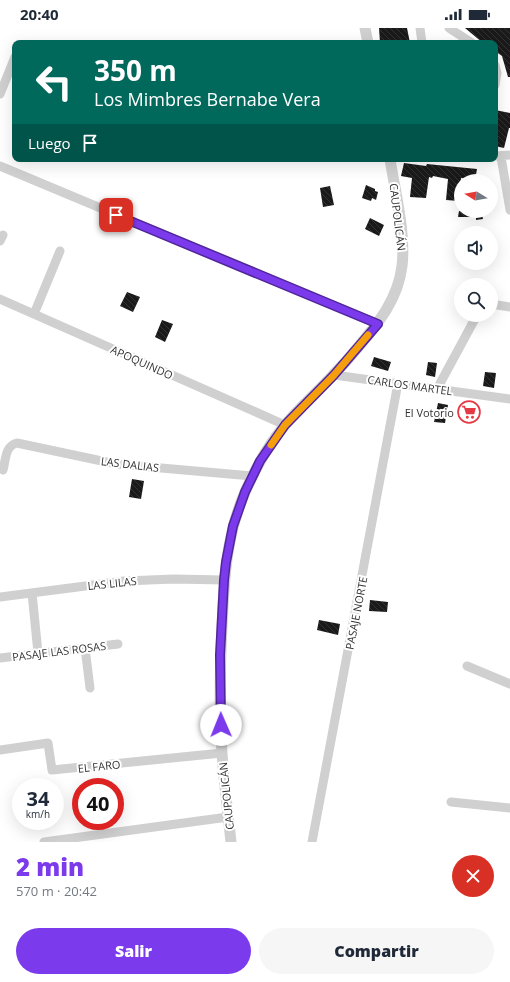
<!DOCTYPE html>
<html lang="es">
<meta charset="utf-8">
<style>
:root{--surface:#fff;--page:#f6f6f7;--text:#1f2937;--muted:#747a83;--accent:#7c3aed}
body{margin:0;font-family:"Open Sans",sans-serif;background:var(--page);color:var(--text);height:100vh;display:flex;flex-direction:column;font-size:15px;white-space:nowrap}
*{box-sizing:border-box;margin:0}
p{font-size:13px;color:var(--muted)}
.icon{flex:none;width:22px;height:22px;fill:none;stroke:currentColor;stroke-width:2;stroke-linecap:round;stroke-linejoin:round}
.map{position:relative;height:814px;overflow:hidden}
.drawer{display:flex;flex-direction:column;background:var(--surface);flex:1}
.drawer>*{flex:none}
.hud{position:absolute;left:12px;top:12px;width:486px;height:122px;border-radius:8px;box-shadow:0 4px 16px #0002;background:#00695c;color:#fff;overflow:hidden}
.needle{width:26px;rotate:281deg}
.controls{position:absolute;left:454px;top:146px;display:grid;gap:8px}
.controls a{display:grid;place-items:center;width:44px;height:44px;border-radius:50%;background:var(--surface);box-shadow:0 4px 16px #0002;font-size:20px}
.speed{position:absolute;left:12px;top:750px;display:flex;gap:8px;font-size:20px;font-weight:700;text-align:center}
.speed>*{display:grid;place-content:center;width:52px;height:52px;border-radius:50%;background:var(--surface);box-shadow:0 4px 16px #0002;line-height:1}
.speed small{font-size:10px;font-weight:400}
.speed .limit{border:6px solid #d22;background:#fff;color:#111}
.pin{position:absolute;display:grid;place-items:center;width:34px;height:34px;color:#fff;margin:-17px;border-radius:8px;box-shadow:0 2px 6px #0006}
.me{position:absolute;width:44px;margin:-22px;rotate:359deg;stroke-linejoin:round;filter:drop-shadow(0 0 3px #0008)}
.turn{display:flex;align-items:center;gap:14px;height:84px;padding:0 16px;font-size:18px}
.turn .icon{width:52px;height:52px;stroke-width:2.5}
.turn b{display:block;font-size:28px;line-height:34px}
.then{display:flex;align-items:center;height:38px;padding:0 16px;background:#0003;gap:8px;font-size:15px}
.round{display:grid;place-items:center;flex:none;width:42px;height:42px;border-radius:21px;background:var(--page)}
.overview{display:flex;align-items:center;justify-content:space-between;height:68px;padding:0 16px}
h1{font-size:24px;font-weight:800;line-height:30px;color:var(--accent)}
.action{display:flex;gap:8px;margin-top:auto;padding:8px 16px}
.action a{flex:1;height:46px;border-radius:24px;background:var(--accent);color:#fff;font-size:16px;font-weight:800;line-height:46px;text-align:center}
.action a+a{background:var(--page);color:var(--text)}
.status{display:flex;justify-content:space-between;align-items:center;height:28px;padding:0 20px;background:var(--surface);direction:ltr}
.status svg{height:11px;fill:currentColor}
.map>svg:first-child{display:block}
.building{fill:url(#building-back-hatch)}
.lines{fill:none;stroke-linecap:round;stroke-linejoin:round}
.minor{stroke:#d0d0d0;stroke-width:9}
.tertiary{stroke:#d0d0d0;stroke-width:11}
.route-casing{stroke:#51269a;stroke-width:10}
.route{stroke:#7c3aed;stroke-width:7}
.slow{stroke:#f59e0b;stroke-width:7}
.labels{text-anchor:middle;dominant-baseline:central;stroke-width:4;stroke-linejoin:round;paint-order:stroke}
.street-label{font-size:11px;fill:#333;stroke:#fff}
.poi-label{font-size:11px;fill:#333;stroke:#fff;text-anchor:end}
</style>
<div class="status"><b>20:40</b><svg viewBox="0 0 49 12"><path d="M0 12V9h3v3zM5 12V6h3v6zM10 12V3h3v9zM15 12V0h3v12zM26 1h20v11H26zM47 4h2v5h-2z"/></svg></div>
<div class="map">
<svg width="510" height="814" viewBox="0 0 510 814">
<defs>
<pattern id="building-back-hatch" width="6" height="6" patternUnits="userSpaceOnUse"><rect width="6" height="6" fill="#1a1a1a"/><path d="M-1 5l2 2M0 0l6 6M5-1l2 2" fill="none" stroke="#333"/></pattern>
</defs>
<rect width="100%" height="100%" fill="#fff"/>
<path class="building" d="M379 0H407L410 15H398V12L380 15Z
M465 0H510V49H508L502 28 495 23V15H483Z
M495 82 510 85V100H509L504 120 495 118Z
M404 135 426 138 427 136 477 141 475 152 461 150 459 173 446 172 448 151 433 148 432 150 429 149 426 170 410 169 412 150 401 148Z
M366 157 375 161V163L378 164 376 172 372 170 371 173 362 170Z
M330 158 334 177 323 179 320 160Z
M459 183H481L483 191 476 192V189H458Z
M370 190 384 197 379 208 365 201Z
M127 264 140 269 133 284 120 278Z
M162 292 173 296 165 314 155 309Z
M374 329 391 334 388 343 371 338Z
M428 334 437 335 435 349 426 347Z
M485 344 496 345 494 360 483 358Z
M438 375 448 377 445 395 434 394Z
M132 451 144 453 141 471 129 469Z
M370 572 388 574 387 584 369 583Z
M319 592 340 596 338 607 317 602Z"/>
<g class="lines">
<path class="minor" d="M420 0 422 15
M449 0 472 15
M495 37 497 45 495 57
M0 66 15 29
M495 128 510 127
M501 129 510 182
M0 138 378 296
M0 213 3 207
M0 271 285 397
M491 276 510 279
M34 286 60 223
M334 347 510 371
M437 361 477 287
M3 442C6 431 5 418 17 415L116 436 252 448
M32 565 38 625
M0 569 124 553 174 551 224 552
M85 620 90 660
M0 630 118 616
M467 638 510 656
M0 722 48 715 52 742 222 725
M451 774 510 780
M44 814 228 789
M312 814 398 355"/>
<path class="tertiary" d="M365 0 368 15
M231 814C228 785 224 755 222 725 219 684 220 640 222 599 224 552 226 508 245 464 255 441 268 417 285 397 300 379 318 364 334 346 343 337 351 328 359 318 379 294 398 271 402 238 406 206 395 163 390 131"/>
</g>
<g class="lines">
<g class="route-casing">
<path id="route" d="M116 187 378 296 334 347 285 397 260 433 245 464 233 498 226 534 224 552 220 627 221 697"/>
</g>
<use href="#route" class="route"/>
<path class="slow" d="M271 417 285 397 334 347 368 307"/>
</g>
<defs>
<g id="supermarket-ring" transform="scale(1.15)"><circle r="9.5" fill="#fff" stroke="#e63946" stroke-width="1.5"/><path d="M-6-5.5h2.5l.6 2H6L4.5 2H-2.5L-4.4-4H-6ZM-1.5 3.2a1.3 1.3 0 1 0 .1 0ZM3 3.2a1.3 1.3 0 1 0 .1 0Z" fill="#e63946"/></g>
</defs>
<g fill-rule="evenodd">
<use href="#supermarket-ring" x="469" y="384"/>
</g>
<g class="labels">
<g class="street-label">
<text transform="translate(398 189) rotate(83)">CAUPOLICÁN</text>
<text transform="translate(142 334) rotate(24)">APOQUINDO</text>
<text transform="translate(410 357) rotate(8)">CARLOS MARTEL</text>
<text transform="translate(130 436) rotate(7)">LAS DALIAS</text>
<text transform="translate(112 555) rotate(-6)">LAS LILAS</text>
<text transform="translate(356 585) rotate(-79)">PASAJE NORTE</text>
<text transform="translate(59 623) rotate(-7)">PASAJE LAS ROSAS</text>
<text transform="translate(99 738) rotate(-6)">EL FARO</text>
<text transform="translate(226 768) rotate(-96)">CAUPOLICÁN</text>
</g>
<g class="poi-label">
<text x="454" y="384">El Votorio</text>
</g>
</g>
</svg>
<div class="controls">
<a><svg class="needle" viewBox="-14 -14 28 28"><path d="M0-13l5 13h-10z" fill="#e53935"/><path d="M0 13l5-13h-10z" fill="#747a83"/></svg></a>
<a><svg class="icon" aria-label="sound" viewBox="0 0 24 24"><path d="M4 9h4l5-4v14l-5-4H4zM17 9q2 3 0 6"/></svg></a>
<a><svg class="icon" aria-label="search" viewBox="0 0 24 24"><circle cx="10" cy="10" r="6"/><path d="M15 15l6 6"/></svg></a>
</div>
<div class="speed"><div>34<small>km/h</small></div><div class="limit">40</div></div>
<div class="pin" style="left:116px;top:187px;background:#d93025"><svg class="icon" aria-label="arrive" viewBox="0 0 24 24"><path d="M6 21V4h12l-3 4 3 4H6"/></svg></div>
<svg class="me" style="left:221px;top:697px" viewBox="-20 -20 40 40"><circle r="19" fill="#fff"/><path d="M0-13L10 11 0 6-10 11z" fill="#7c3aed"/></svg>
<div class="hud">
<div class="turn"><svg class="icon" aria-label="left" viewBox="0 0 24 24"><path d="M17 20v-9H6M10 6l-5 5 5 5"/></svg><div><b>350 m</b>Los Mimbres Bernabe Vera</div></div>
<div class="then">Luego<svg class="icon" aria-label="arrive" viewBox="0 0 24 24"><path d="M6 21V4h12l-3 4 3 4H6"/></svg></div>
</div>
</div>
<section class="drawer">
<div class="overview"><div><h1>2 min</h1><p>570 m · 20:42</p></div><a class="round" style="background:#d93025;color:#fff"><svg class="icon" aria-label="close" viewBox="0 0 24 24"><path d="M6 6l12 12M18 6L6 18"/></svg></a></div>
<div class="action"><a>Salir</a><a>Compartir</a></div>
</section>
